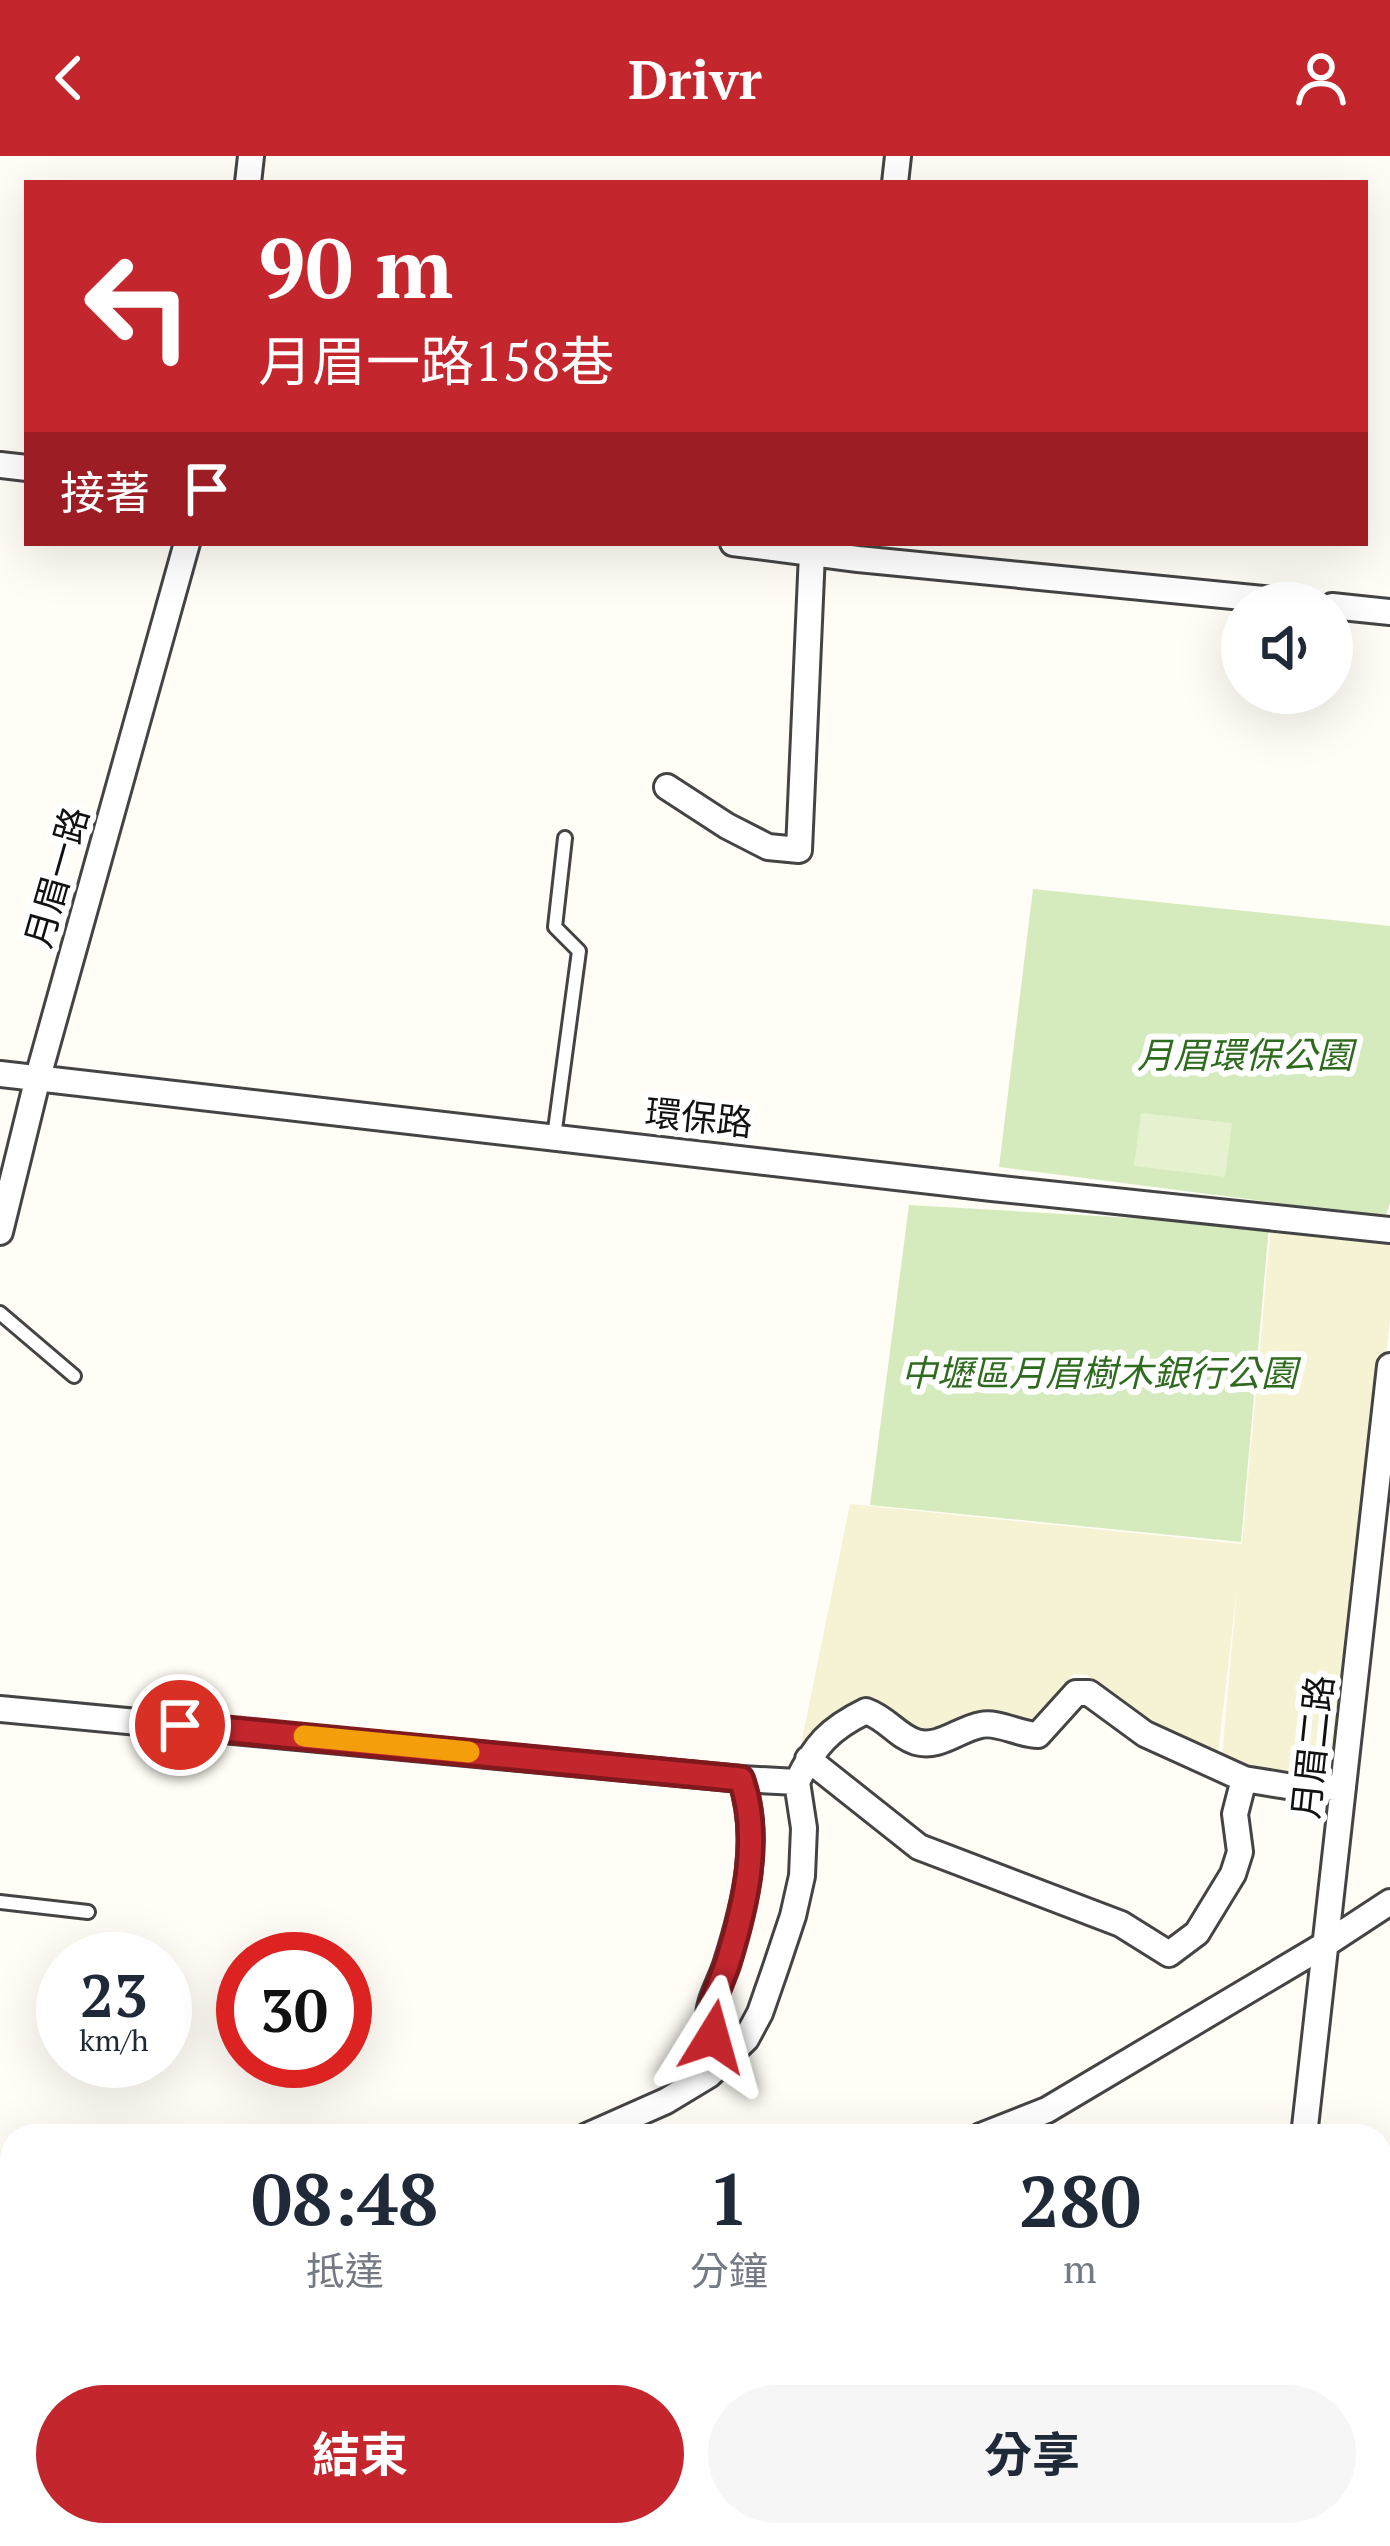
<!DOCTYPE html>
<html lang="zh-TW">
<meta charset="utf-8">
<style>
:root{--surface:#fff;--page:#f6f6f7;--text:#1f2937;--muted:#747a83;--accent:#c4262e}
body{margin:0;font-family:"PT Serif","Noto Sans TC",serif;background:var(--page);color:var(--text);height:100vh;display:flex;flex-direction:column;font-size:45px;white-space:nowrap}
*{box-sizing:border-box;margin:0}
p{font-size:39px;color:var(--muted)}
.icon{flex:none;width:66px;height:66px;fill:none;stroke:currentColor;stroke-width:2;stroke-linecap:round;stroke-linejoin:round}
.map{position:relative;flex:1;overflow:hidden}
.drawer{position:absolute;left:0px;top:1968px;width:1392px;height:423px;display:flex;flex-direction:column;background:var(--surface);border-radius:36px 36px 0 0;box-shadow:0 12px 48px #0002}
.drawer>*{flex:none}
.hud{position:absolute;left:24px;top:24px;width:1344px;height:366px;border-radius:0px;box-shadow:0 12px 48px #0002;background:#c4262e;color:#fff;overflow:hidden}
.fabs{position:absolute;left:1221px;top:426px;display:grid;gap:24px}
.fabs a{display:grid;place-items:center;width:132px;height:132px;border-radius:50%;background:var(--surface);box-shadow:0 12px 48px #0002;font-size:60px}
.speed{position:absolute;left:36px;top:1776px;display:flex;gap:24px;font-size:60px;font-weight:700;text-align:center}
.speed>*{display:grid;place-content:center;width:156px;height:156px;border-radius:50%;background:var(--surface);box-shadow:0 12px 48px #0002;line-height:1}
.speed small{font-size:30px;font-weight:400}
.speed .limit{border:18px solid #d22;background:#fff;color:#111}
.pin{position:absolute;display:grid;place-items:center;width:102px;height:102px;color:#fff;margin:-51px;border:6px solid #fff;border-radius:50%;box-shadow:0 3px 12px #0007}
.me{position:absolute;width:132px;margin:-66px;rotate:8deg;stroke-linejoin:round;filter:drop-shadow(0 0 9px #0008)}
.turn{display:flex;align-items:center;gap:42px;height:252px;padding:0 36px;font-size:54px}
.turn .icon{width:156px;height:156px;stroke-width:2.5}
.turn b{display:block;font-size:84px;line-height:102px}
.then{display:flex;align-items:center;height:114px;padding:0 36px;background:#0003;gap:24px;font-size:45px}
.eta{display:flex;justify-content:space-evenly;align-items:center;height:204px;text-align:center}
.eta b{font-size:72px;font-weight:700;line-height:84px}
.button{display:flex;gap:24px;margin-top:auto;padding:24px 36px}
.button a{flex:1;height:138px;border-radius:72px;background:var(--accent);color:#fff;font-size:48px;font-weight:700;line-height:138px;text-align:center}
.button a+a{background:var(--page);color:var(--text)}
header{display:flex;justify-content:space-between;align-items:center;height:156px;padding:0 36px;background:var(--accent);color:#fff;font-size:54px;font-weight:700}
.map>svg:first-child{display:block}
.farmland{fill:#f6f3d4}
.green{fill:#d5ebbd}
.pitch{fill:#e6f2cf}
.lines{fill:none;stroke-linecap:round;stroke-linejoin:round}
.lane-casing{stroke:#444;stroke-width:18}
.street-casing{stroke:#444;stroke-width:30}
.lane{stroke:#fff;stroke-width:12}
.street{stroke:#fff;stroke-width:24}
.route-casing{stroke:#7f191e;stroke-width:30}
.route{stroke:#c4262e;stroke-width:21}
.slow{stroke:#f59e0b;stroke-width:21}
.labels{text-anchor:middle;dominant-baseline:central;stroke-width:12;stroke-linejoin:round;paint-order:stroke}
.street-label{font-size:36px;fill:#111;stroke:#fff}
.park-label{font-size:36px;font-style:italic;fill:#2f6b1f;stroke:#fff}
</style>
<header><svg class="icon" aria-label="back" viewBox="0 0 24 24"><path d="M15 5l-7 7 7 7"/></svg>Drivr<svg class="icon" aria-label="person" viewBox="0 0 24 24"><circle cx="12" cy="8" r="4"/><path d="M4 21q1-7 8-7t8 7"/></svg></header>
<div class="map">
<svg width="1390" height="2390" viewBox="0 0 1390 2390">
<rect width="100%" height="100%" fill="#fffdf5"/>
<path class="farmland" d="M1271 1069 1390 1083V1164L1335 1618 1279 1619 1250 1612 1222 1599 1238 1424 1218 1598 1152 1570 1087 1519 1074 1518 1030 1568 921 1586 866 1554 794 1623 850 1348 1242 1388Z"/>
<path class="green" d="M1033 733 1390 770V1047L1385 1061 999 1011Z
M909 1049 1269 1070 1241 1386 870 1349Z"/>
<path class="pitch" d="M1141 957 1232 967 1225 1021 1134 1010Z"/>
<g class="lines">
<g class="lane-casing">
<path id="lane" d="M554 981 579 795 555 771 565 682
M0 1157 74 1220
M0 1746 88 1756"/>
</g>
<g class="street-casing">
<path id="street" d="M248 27 251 0
M895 27 898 0
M0 309 27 312
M733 387 858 403 1304 447
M1332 450 1390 456
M667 631 727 670 768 691 799 694 812 397
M0 918 992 1032 1390 1074
M0 1076 38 921 187 387
M0 1553 741 1623 797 1626C815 1589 829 1573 866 1555 888 1563 897 1580 916 1586 939 1593 959 1573 981 1569 998 1565 1020 1579 1038 1579L1076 1537H1089L1145 1578 1244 1623 1287 1630 1343 1632
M808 1603 919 1691 1121 1768 1169 1798 1197 1777 1233 1718 1240 1696 1235 1658 1244 1623
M730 1898C718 1887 709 1877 709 1859 710 1842 722 1823 727 1806 745 1749 762 1682 741 1623
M587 1980 666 1945 709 1919 746 1883 760 1857 776 1811 793 1760 802 1720 804 1672 797 1626
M981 1980 1047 1954 1326 1788 1390 1746
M1304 1980 1390 1210
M0 2052 12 2064
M1380 2092 1390 2094
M1306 2379V2390
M827 2390 829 2379"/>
</g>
<use href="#lane" class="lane"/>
<use href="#street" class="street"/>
</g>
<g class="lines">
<g class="route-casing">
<path id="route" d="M180 1569 741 1623C762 1682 745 1751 727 1809 717 1837 707 1850 713 1881"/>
</g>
<use href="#route" class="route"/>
<path class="slow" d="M304 1580 469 1596"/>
</g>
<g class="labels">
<g class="street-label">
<text transform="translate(56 721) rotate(-74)">月眉一路</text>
<text transform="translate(699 961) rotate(6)">環保路</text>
<text transform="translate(1312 1591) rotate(-84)">月眉二路</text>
</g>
<g class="park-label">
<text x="1245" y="898">月眉環保公園</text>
<text x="1099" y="1216">中壢區月眉樹木銀行公園</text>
</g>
</g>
</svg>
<div class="fabs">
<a><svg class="icon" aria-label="sound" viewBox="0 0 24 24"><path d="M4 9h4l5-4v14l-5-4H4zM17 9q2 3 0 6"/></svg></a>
</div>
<div class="speed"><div>23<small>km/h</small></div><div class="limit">30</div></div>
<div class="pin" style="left:180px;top:1569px;background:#d93025"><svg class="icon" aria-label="arrive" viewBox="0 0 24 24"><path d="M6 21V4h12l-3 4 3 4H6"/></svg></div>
<svg class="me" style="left:713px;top:1881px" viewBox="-20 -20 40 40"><path d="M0-17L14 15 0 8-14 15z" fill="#c4262e" stroke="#fff" stroke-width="4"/></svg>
<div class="hud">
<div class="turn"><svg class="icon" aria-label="left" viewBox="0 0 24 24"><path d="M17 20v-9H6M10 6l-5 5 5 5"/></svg><div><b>90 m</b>月眉一路158巷</div></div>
<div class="then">接著<svg class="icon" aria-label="arrive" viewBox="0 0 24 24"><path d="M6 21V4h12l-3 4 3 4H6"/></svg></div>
</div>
<section class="drawer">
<div class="eta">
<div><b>08:48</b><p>抵達</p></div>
<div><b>1</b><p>分鐘</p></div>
<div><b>280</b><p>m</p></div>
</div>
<div class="button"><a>結束</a><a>分享</a></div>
</section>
</div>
